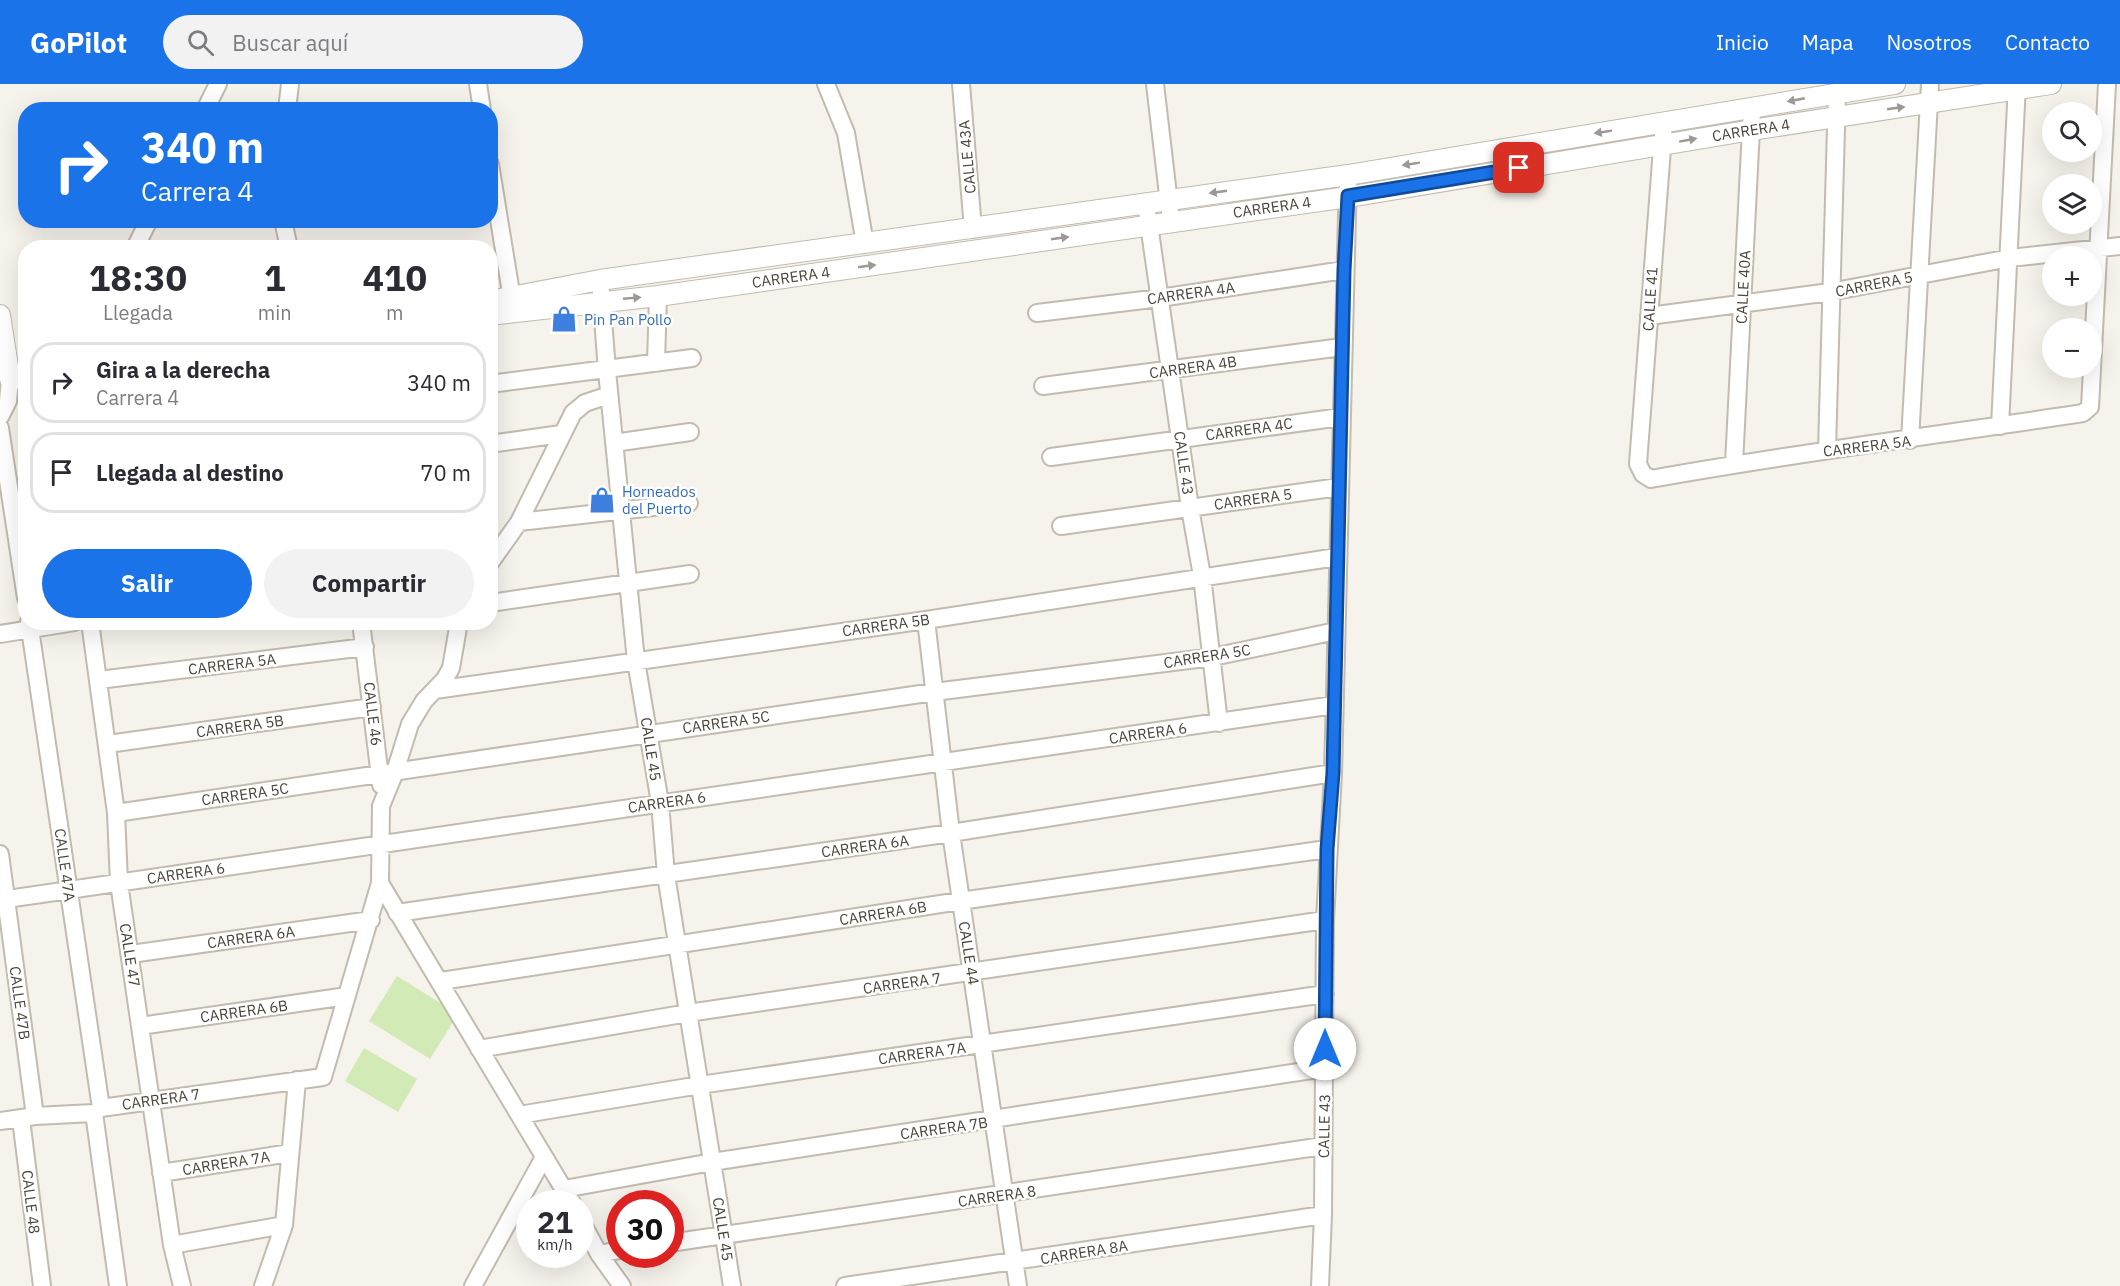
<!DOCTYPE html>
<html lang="es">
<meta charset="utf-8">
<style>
:root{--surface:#fff;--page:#f2f2f3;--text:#2b2b33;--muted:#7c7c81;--line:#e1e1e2;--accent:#1a73e8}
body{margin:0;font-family:"IBM Plex Sans",sans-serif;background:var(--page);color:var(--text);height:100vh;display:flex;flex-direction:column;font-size:22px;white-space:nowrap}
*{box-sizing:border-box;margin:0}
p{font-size:20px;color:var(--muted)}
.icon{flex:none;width:33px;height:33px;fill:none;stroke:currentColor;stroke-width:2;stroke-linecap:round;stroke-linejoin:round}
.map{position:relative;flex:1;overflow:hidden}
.sheet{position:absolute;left:18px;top:156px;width:480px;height:390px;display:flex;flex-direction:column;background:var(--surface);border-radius:24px;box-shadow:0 6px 24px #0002}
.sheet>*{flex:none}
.top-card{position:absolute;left:18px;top:18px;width:480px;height:126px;border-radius:24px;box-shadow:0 6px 24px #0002;background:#1a73e8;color:#fff;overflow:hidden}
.controls{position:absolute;left:2042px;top:18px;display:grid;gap:12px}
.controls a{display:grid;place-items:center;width:60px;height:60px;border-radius:50%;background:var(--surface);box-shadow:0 6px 24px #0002;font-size:30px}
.speed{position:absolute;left:516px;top:1106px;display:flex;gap:12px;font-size:30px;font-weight:700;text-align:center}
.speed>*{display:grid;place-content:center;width:78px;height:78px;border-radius:50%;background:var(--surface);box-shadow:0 6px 24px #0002;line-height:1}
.speed small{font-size:15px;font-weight:400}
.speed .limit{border:9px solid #d22;background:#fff;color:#111}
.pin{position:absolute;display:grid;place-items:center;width:51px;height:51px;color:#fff;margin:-26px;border-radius:12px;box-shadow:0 3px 9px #0006}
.me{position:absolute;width:66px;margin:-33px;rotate:0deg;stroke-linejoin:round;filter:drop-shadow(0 0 4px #0008)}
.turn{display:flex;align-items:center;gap:21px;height:126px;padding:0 24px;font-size:27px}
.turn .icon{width:78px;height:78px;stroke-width:2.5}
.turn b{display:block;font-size:42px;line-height:51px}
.eta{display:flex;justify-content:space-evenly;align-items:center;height:102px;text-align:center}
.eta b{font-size:36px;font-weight:700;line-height:42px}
.button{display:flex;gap:12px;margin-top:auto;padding:12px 24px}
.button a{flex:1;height:69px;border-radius:36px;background:var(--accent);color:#fff;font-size:24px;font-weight:700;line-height:69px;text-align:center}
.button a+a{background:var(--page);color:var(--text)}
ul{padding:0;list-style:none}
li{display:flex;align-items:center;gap:18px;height:81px;margin:0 12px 9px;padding:0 12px;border:3px solid var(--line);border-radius:24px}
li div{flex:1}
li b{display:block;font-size:22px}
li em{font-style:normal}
header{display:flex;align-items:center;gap:36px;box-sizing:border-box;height:84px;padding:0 30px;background:var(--accent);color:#fff}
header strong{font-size:28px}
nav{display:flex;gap:33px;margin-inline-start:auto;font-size:21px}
.search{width:420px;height:54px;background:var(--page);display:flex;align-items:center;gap:15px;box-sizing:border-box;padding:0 21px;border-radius:33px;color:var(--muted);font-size:22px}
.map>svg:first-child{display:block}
.green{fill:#d2eab5}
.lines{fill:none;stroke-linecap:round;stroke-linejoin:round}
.minor-casing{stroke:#c2bbae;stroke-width:20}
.tertiary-casing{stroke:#c2bbae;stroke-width:22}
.minor{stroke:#fff;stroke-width:16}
.tertiary{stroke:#fff;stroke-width:20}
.oneway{fill:#9c9892}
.route-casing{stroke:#114b97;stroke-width:15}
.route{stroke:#1a73e8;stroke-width:10}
.labels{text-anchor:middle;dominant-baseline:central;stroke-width:5;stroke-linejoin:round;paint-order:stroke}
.street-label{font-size:15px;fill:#4b4439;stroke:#fff}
.shop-label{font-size:15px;fill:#366cbe;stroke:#fff;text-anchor:start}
</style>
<header>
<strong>GoPilot</strong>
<div class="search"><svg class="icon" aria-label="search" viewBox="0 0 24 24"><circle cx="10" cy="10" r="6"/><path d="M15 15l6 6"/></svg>Buscar aquí</div>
<nav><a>Inicio</a><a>Mapa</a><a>Nosotros</a><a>Contacto</a></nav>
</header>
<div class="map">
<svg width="2120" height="1202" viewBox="0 0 2120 1202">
<rect width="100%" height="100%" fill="#f6f3ec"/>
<path class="green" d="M397 892 458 930 430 975 369 937Z
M364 964 417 995 398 1028 345 997Z"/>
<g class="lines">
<g class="minor-casing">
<path id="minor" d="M478 0 482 26
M826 0 846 49 865 160
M961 0 973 145
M1155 0 1171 136
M205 26 218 0
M287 26 290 0
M1664 38 1638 380 1643 390 1651 395C1794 369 1939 351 2083 329L2090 323 2107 0
M490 80 512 215
M1146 120 1190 424 1202 492 1219 639
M283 136 289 164
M135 164 149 136
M600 196 607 287 636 577 660 719 666 791 732 1202
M1037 229 1160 214 1344 186
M1649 232 1830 208 2010 174 2120 162
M656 279 658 212
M490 300 692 274
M1043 302 1342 263
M0 333 8 317 10 295
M2000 342 2017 0
M0 344 26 514
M1910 356 1930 0
M614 359 690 348
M490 360 561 350
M1827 366 1837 8
M1051 373 1341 333
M1734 380 1752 25
M519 438 689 419
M1061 442 1339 403
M490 479 519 438 573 329 585 319 609 311
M490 519 690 490
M926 536 951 749 1018 1202
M29 538 101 1024
M90 538 116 729 119 799 172 1161 182 1202
M361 538 381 701
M0 550 75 538
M99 596 365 563
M435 606 926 536 1337 473
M108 660 372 623
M116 729 934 608 1213 573 1336 547
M0 770 35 1032
M380 799 572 1119
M0 816 1334 621
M397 829 951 749 1333 689
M131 870 371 836
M441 897 960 817 1327 765
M140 942 347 912
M479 965 688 929 1325 836
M94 1029 118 1202
M519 1031 700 1001 1325 910
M21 1035 42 1202
M0 1037 35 1032 94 1029 101 1024 323 993 380 799 381 722 395 688 410 640 424 617 445 595 451 584 459 538
M161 1089 290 1069
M564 1105 712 1078 1325 984
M580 1135 599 1170 622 1202
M670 1159 1323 1062
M172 1161 284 1141
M599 1170 620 1166
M263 1202 284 1141 297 996
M473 1202 544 1073
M845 1202 1323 1131
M1320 1202 1323 1131 1325 836 1333 689 1348 91"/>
</g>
<g class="tertiary-casing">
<path id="tertiary" d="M490 217 600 196 1348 91 1895 0
M0 231 10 295 26 294
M490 231 658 212 1348 113 1752 46 2051 0"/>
</g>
<use href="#minor" class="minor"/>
<use href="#tertiary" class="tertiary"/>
</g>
<defs><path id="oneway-solid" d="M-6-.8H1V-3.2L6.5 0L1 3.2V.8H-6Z" transform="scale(1.5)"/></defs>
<g class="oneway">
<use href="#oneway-solid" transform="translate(1796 16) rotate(169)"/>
<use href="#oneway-solid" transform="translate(1896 24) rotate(-8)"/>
<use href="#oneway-solid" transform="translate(1603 48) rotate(171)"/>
<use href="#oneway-solid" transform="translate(1688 56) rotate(-10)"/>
<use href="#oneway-solid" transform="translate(1411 80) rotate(171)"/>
<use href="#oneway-solid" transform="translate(1218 108) rotate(172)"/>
<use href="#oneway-solid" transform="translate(1060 154) rotate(-8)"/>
<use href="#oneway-solid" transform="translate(867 182) rotate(-8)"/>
<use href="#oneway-solid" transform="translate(632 214) rotate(-5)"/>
</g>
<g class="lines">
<g class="route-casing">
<path id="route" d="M1325 965 1327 765 1333 689 1344 186 1348 112 1519 84"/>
</g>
<use href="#route" class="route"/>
</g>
<defs>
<g id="shop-bare" transform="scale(2.07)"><path d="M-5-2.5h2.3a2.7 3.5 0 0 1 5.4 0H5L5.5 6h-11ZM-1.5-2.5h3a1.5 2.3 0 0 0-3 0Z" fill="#3f7fe0" stroke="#fff" stroke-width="2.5" paint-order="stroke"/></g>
</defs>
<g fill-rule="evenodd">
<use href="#shop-bare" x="564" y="235"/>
<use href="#shop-bare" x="602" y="416"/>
</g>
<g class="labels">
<g class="street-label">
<text transform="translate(1751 46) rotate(-9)">CARRERA 4</text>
<text transform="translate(967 73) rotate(-95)">CALLE 43A</text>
<text transform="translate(1272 123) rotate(-8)">CARRERA 4</text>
<text transform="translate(791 193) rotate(-8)">CARRERA 4</text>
<text transform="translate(1874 200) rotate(-11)">CARRERA 5</text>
<text transform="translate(1743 203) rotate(-87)">CALLE 40A</text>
<text transform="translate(1191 209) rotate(-8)">CARRERA 4A</text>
<text transform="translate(1650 215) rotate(-86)">CALLE 41</text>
<text transform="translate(1193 283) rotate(-8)">CARRERA 4B</text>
<text transform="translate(1249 345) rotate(-8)">CARRERA 4C</text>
<text transform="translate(1867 362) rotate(-7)">CARRERA 5A</text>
<text transform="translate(1184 379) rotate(82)">CALLE 43</text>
<text transform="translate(1253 415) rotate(-8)">CARRERA 5</text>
<text transform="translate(886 541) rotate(-8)">CARRERA 5B</text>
<text transform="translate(1207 572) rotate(-9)">CARRERA 5C</text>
<text transform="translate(232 580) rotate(-7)">CARRERA 5A</text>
<text transform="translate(373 630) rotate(83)">CALLE 46</text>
<text transform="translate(726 638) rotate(-8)">CARRERA 5C</text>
<text transform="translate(240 642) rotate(-8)">CARRERA 5B</text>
<text transform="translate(1148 649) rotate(-8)">CARRERA 6</text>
<text transform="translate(651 665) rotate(81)">CALLE 45</text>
<text transform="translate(245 710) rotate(-8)">CARRERA 5C</text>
<text transform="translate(667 718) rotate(-8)">CARRERA 6</text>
<text transform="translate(865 762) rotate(-8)">CARRERA 6A</text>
<text transform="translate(65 781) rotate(82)">CALLE 47A</text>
<text transform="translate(186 789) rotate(-8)">CARRERA 6</text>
<text transform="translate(883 829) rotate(-9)">CARRERA 6B</text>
<text transform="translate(251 853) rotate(-8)">CARRERA 6A</text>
<text transform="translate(969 869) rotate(81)">CALLE 44</text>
<text transform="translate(130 871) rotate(81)">CALLE 47</text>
<text transform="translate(902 899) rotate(-8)">CARRERA 7</text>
<text transform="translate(20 919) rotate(82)">CALLE 47B</text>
<text transform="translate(244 927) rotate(-8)">CARRERA 6B</text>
<text transform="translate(922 969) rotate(-8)">CARRERA 7A</text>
<text transform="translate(161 1015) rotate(-8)">CARRERA 7</text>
<text transform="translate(1324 1042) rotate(-89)">CALLE 43</text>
<text transform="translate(944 1044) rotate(-8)">CARRERA 7B</text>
<text transform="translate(226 1079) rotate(-9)">CARRERA 7A</text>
<text transform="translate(997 1112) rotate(-8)">CARRERA 8</text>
<text transform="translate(31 1118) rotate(83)">CALLE 48</text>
<text transform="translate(723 1145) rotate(81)">CALLE 45</text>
<text transform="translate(1084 1168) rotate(-9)">CARRERA 8A</text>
</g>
<g class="shop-label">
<text x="584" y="235">Pin Pan Pollo</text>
<text x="622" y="407">Horneados<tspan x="622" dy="17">del Puerto</tspan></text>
</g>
</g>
</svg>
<div class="controls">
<a><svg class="icon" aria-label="search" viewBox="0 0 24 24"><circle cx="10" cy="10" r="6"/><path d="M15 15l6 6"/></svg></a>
<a><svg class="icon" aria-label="layers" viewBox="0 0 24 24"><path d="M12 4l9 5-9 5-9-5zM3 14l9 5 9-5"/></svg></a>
<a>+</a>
<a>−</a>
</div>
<div class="speed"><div>21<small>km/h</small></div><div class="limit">30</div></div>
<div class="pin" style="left:1519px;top:84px;background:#d93025"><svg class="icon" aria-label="arrive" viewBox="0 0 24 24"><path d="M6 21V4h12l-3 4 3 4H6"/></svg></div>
<svg class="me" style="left:1325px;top:965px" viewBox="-20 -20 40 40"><circle r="19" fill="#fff"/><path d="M0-13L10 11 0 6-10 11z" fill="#1a73e8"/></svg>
<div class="top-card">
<div class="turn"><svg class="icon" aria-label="right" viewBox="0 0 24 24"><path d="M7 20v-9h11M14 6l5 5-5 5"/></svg><div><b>340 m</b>Carrera 4</div></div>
</div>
<section class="sheet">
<div class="eta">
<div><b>18:30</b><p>Llegada</p></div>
<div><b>1</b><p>min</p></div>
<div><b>410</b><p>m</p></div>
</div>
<ul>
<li><svg class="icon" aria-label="right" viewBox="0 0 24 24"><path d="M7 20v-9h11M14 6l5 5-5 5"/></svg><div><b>Gira a la derecha</b><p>Carrera 4</p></div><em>340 m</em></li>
<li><svg class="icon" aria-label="arrive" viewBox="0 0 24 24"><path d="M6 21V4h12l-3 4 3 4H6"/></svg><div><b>Llegada al destino</b></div><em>70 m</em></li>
</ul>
<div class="button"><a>Salir</a><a>Compartir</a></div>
</section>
</div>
